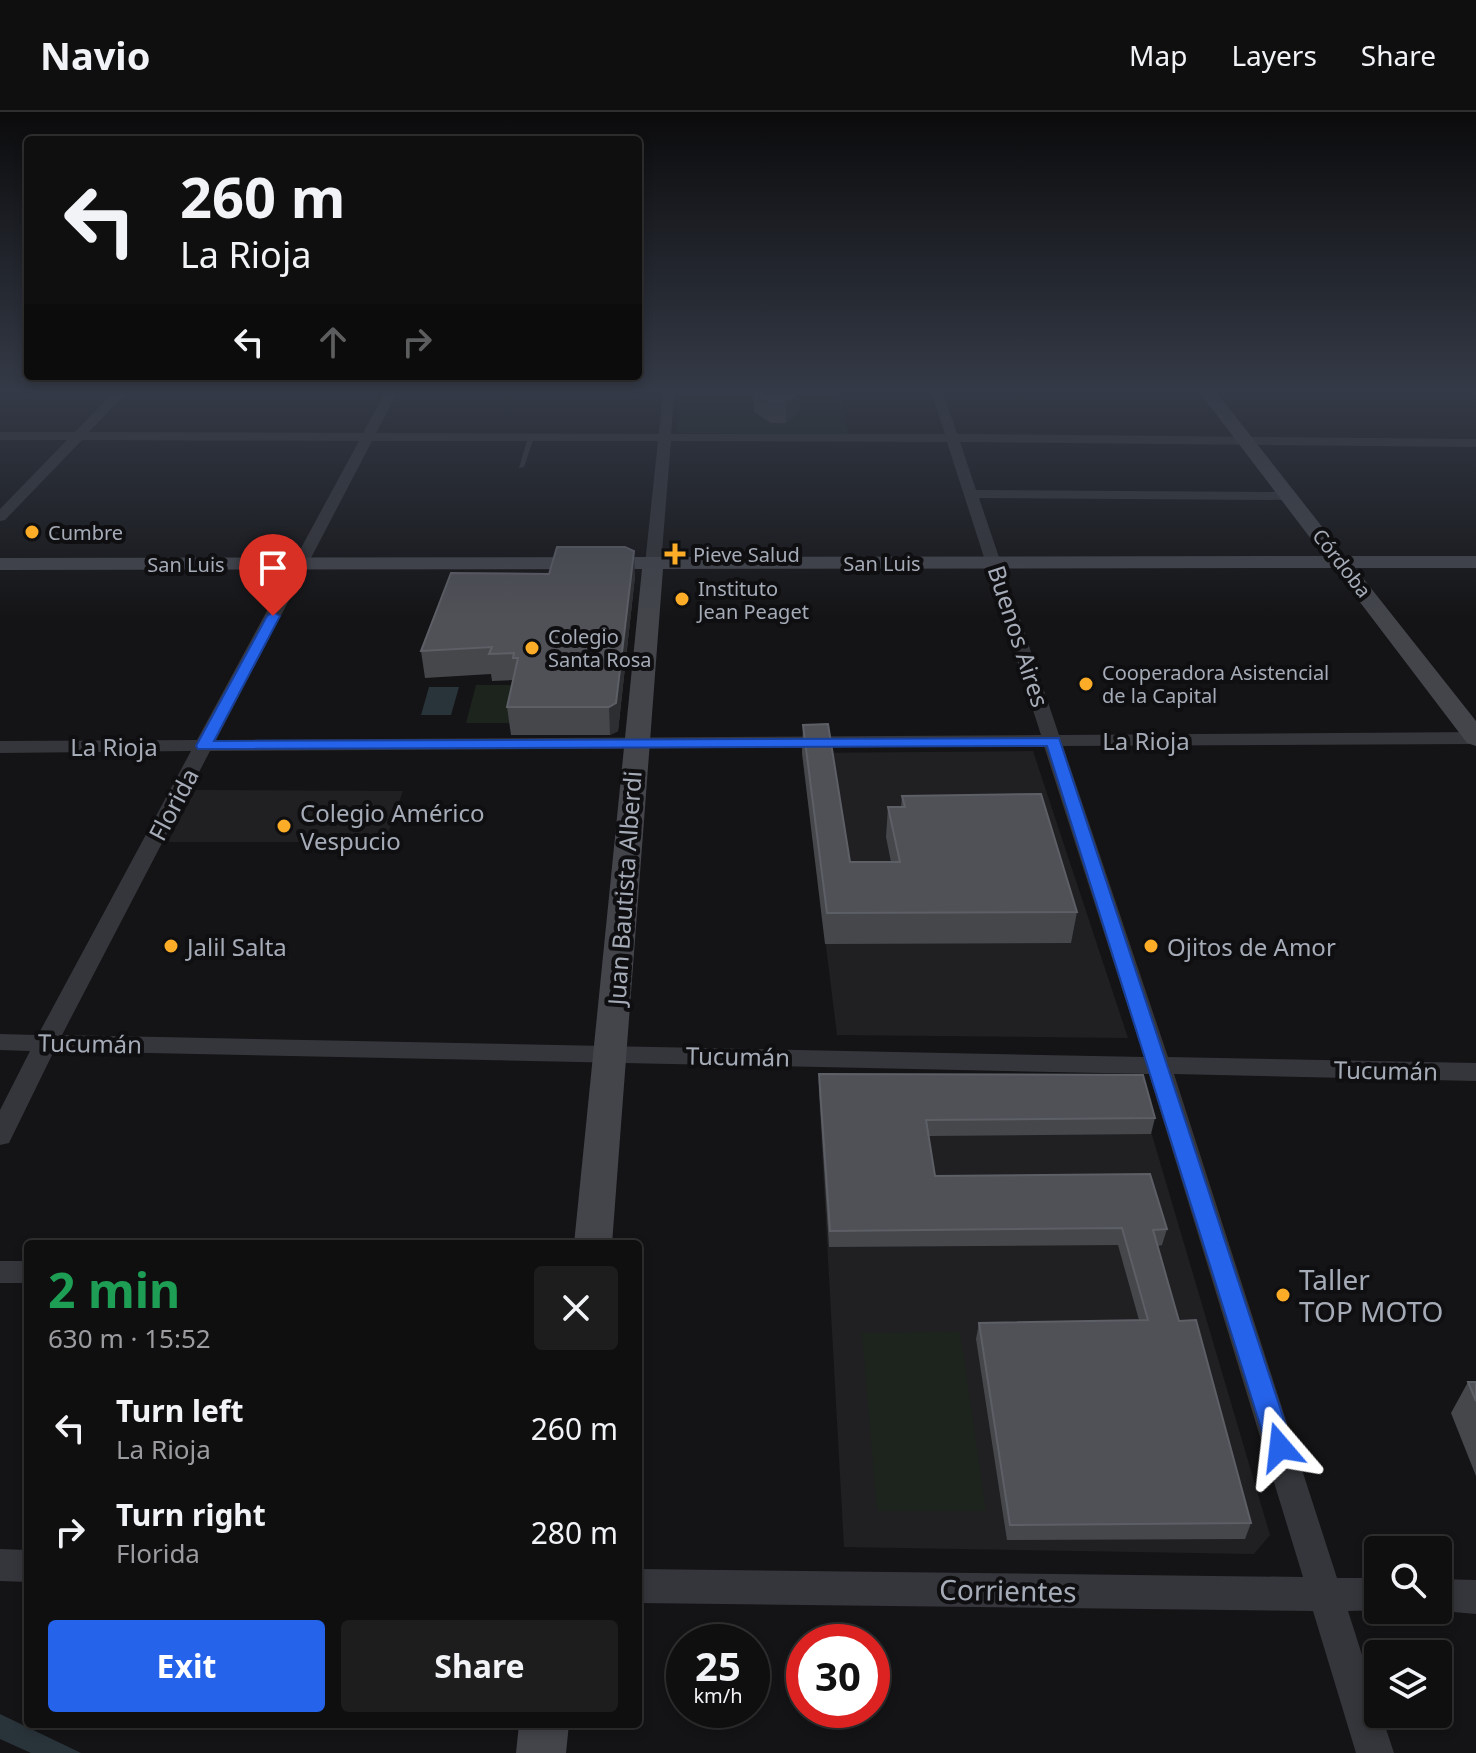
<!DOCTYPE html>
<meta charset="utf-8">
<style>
:root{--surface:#0f0f10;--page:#1d1d1e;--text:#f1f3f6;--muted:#9b9c9f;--line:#2f2f30;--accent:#2563eb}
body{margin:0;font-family:"Noto Sans",sans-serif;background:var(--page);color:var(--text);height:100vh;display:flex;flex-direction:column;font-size:30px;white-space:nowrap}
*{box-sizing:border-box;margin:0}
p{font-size:26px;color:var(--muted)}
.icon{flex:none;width:44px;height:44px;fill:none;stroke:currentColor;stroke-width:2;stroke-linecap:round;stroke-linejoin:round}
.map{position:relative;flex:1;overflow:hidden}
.side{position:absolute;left:24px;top:1128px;width:618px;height:488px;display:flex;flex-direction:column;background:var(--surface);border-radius:8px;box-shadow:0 4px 12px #0003,0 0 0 2px var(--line)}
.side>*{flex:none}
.top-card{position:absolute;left:24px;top:24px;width:618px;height:244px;border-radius:8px;box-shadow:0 4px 12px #0003,0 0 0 2px var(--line);background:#0f0f10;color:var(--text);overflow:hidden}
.controls{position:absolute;left:1364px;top:1424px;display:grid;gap:16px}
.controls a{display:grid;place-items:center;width:88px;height:88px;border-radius:8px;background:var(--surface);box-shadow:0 4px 12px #0003,0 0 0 2px var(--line);font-size:40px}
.speed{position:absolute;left:666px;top:1512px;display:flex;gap:16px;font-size:40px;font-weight:700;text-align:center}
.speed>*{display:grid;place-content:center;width:104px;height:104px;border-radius:50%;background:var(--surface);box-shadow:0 4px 12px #0003,0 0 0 2px var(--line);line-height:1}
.speed small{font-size:20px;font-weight:400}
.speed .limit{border:12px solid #d22;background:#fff;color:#111}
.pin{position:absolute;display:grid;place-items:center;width:68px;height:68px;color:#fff;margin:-82px -34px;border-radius:50% 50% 50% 0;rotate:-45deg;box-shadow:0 0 8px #0007}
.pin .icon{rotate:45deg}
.me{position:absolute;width:88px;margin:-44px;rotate:343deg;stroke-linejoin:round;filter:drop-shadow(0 0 6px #0008)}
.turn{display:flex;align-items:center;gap:28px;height:168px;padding:0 24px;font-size:36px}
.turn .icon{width:104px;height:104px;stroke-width:2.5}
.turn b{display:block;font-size:56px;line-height:68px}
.lanes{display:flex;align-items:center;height:76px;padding:0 24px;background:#0003;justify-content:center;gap:40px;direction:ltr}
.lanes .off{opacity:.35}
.round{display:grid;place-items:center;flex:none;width:84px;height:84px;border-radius:8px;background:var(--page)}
.overview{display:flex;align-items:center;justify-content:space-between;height:136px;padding:0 24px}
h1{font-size:48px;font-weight:700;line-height:60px;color:#1e9e55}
.cta{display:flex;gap:16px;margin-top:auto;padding:16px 24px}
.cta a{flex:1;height:92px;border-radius:8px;background:var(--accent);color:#fff;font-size:32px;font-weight:700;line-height:92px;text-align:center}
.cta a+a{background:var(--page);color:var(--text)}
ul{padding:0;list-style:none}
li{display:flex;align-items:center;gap:24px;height:104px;padding:0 24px}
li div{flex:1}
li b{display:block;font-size:30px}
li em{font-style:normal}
header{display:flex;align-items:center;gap:48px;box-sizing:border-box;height:112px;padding:0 40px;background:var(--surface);border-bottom:2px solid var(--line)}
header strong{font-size:38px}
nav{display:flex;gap:44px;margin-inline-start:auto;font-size:28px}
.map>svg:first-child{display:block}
.built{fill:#202023}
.green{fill:#1c241d}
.water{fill:#29343a}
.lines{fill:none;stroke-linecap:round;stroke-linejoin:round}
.lane{fill:#35363b;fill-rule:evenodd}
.street{fill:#35363b;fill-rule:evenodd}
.secondary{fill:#43454b;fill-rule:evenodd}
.wall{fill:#45474b}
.shaded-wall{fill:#2d2e31}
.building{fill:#505157;stroke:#5d5f66;stroke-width:2}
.route{fill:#2563eb;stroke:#184099;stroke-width:2}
.poi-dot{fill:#fcac26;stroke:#0f0f11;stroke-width:3}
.labels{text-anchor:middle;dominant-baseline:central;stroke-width:8;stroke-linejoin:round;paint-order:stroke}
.far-poi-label{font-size:20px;fill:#a5abb7;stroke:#0f0f11;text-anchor:start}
.far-street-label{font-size:20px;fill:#a5abb7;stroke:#0f0f11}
.street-label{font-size:24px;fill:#a5abb7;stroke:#0f0f11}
.poi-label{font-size:24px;fill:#a5abb7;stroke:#0f0f11;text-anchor:start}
.near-poi-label{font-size:28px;fill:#a5abb7;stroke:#0f0f11;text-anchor:start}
.near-street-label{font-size:28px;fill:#a5abb7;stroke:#0f0f11}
</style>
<header>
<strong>Navio</strong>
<nav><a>Map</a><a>Layers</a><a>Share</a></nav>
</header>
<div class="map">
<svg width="1476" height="1641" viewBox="0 0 1476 1641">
<rect width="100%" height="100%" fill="#141416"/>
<path class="built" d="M1033 639 1128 926 837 923 802 641Z
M195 678 403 679 385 730H168Z
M818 967 1131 973 1139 979 1270 1423 1254 1442 844 1435Z"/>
<path class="green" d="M679 283H839L849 322 682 321 676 319Z
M476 573H521L513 611H466Z
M960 1220 986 1399H877L862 1221Z"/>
<path class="water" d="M429 575H459L451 603H421Z
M0 1602 81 1641H31L0 1627Z"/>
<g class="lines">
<path class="lane" d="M531 323 534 325 524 355 519 356 528 325Z"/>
<path class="street" d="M117 277H130L89 320 363 321 387 277H399L376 321 659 322 663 277H675L671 322H945L930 277H942L957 322 1476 327V335L960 330 976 378 1290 380 1297 384 1290 388 979 386 1059 623 1476 620V632L1063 634 1168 945 1476 951V969L1174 962 1337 1466H1378V1498H1382L1348 1499 1378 1593V1602H1381L1394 1641H1356L1313 1499 638 1491V1457L1303 1465 1149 962 54 939 9 1031 0 1033V998L30 939 0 938V922L38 923 191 639 0 641V629L197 628 359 329 82 328 5 408 0 409V397L67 328H0V320H75ZM372 329H658L645 452 653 457 661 452 671 329 947 330 1041 623 216 628ZM1044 634 1144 945 62 923 210 639Z
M0 1149H28V1171H0Z
M0 1437 28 1438V1470L0 1469Z
M1438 1467 1476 1468V1502L1431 1498H1438Z"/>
<path class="secondary" d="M1197 277H1214L1345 444H1476V456H1355L1476 609V634L1467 631 1334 456 663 457 612 1132H574L642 457 0 458V446L1324 444Z
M519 1612H569L566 1641H516Z"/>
</g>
<path class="wall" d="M798 277 799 300 786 311H771L754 300V278Z
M635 464 618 619 610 623H511L507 595 513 568 492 569 491 562 425 566 421 539Z
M803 613 850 750H891L886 725 888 695H901L902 684 1077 800 1071 831 825 832 802 641Z
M819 962 1155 1006 1151 1022 929 1024 935 1064 1167 1117 1162 1133 1158 1134 1179 1209 1251 1411 1245 1427 1007 1428 976 1227 979 1211 1139 1208 1118 1133 829 1135 819 978Z
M1468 1270H1476V1364L1451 1301Z"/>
<path class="shaded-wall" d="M800 279 799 300 786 311V289Z
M634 439 635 464 618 619 610 623 609 595Z"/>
<path class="building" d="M755 277H798L800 279 786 289H771L754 278Z
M557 435H625L634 439 616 591 609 595H507L518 546H513L514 541 489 542 492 535 421 539 451 461 549 462Z
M828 612 850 750H900L888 695H905L902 684 1041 682 1077 800 827 801 803 613Z
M819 962 1143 963 1155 1006 926 1008 935 1064 1150 1062 1167 1117 1153 1118 1179 1209 1196 1208 1251 1411 1010 1413 979 1211 1148 1208 1122 1116 830 1119Z
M1468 1270H1476V1289Z"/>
<linearGradient id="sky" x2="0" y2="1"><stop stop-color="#0b0b0c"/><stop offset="0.55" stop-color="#343a47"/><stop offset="1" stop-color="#343a47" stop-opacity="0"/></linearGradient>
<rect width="1476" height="507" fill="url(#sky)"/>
<path class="route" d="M273 500 280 504 214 629 1059 626 1293 1335 1289 1344 1280 1347 1271 1344 1267 1335 1047 634 198 637 196 634 267 504Z"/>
<g class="poi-dot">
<circle cx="32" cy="420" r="8"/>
<path d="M671 430h8v8h8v8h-8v8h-8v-8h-8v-8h8z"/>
<circle cx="682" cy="487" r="8"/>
<circle cx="532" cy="536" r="8"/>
<circle cx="1086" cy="572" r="8"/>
<circle cx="284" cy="714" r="8"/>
<circle cx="171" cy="834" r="8"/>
<circle cx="1151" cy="834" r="8"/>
<circle cx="1283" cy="1183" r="8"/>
</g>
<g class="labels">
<g class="far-poi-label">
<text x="48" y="420">Cumbre</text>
<text x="693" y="442">Pieve Salud</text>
<text x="698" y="476">Instituto<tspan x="698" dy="23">Jean Peaget</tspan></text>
<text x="548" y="524">Colegio<tspan x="548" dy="23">Santa Rosa</tspan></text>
<text x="1102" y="560">Cooperadora Asistencial<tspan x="1102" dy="23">de la Capital</tspan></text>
</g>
<g class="far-street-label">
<text x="882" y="451">San Luis</text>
<text transform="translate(1342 451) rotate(52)">Córdoba</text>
<text x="186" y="452">San Luis</text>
</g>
<g class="street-label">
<text transform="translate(1019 524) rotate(72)">Buenos Aires</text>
<text x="1146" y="628">La Rioja</text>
<text x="114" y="634">La Rioja</text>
<text transform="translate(173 692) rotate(-62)">Florida</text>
<text transform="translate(624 776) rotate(-86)">Juan Bautista Alberdi</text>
<text transform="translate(90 931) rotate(1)">Tucumán</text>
<text transform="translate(738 944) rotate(1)">Tucumán</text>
<text transform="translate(1386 958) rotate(1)">Tucumán</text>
</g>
<g class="poi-label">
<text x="300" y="700">Colegio Américo<tspan x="300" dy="28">Vespucio</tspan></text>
<text x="187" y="834">Jalil Salta</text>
<text x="1167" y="834">Ojitos de Amor</text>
</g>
<g class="near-poi-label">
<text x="1299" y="1167">Taller<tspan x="1299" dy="32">TOP MOTO</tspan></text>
</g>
<g class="near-street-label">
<text transform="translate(1008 1478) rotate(1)">Corrientes</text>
</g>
</g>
</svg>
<div class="controls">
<a><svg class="icon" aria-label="search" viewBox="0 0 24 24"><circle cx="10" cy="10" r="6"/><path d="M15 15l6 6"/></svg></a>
<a><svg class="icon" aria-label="layers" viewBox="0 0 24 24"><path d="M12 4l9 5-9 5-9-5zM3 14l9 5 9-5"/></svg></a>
</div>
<div class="speed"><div>25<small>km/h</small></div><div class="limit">30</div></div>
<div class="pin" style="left:273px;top:504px;background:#d93025"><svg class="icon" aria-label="arrive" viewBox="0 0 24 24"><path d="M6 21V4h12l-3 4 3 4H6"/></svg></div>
<svg class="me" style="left:1280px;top:1335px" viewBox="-20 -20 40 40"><path d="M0-17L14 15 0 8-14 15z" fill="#2563eb" stroke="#fff" stroke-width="4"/></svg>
<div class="top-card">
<div class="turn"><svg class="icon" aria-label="left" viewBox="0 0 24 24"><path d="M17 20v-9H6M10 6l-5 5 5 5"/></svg><div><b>260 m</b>La Rioja</div></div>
<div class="lanes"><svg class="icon" aria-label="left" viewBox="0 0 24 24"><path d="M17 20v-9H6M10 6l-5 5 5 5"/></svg><svg class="icon off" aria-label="ahead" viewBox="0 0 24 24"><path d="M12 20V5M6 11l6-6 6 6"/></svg><svg class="icon off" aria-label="right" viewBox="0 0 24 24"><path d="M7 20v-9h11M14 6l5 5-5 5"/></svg></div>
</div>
<section class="side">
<div class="overview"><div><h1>2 min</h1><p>630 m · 15:52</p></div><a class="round"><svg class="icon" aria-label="close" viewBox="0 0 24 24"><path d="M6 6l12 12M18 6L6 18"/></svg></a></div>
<ul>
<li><svg class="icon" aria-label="left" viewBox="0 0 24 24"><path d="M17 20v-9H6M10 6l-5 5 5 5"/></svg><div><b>Turn left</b><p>La Rioja</p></div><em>260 m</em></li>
<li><svg class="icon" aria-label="right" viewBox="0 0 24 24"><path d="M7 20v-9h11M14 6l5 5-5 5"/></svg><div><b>Turn right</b><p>Florida</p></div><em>280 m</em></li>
</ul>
<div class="cta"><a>Exit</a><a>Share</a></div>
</section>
</div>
